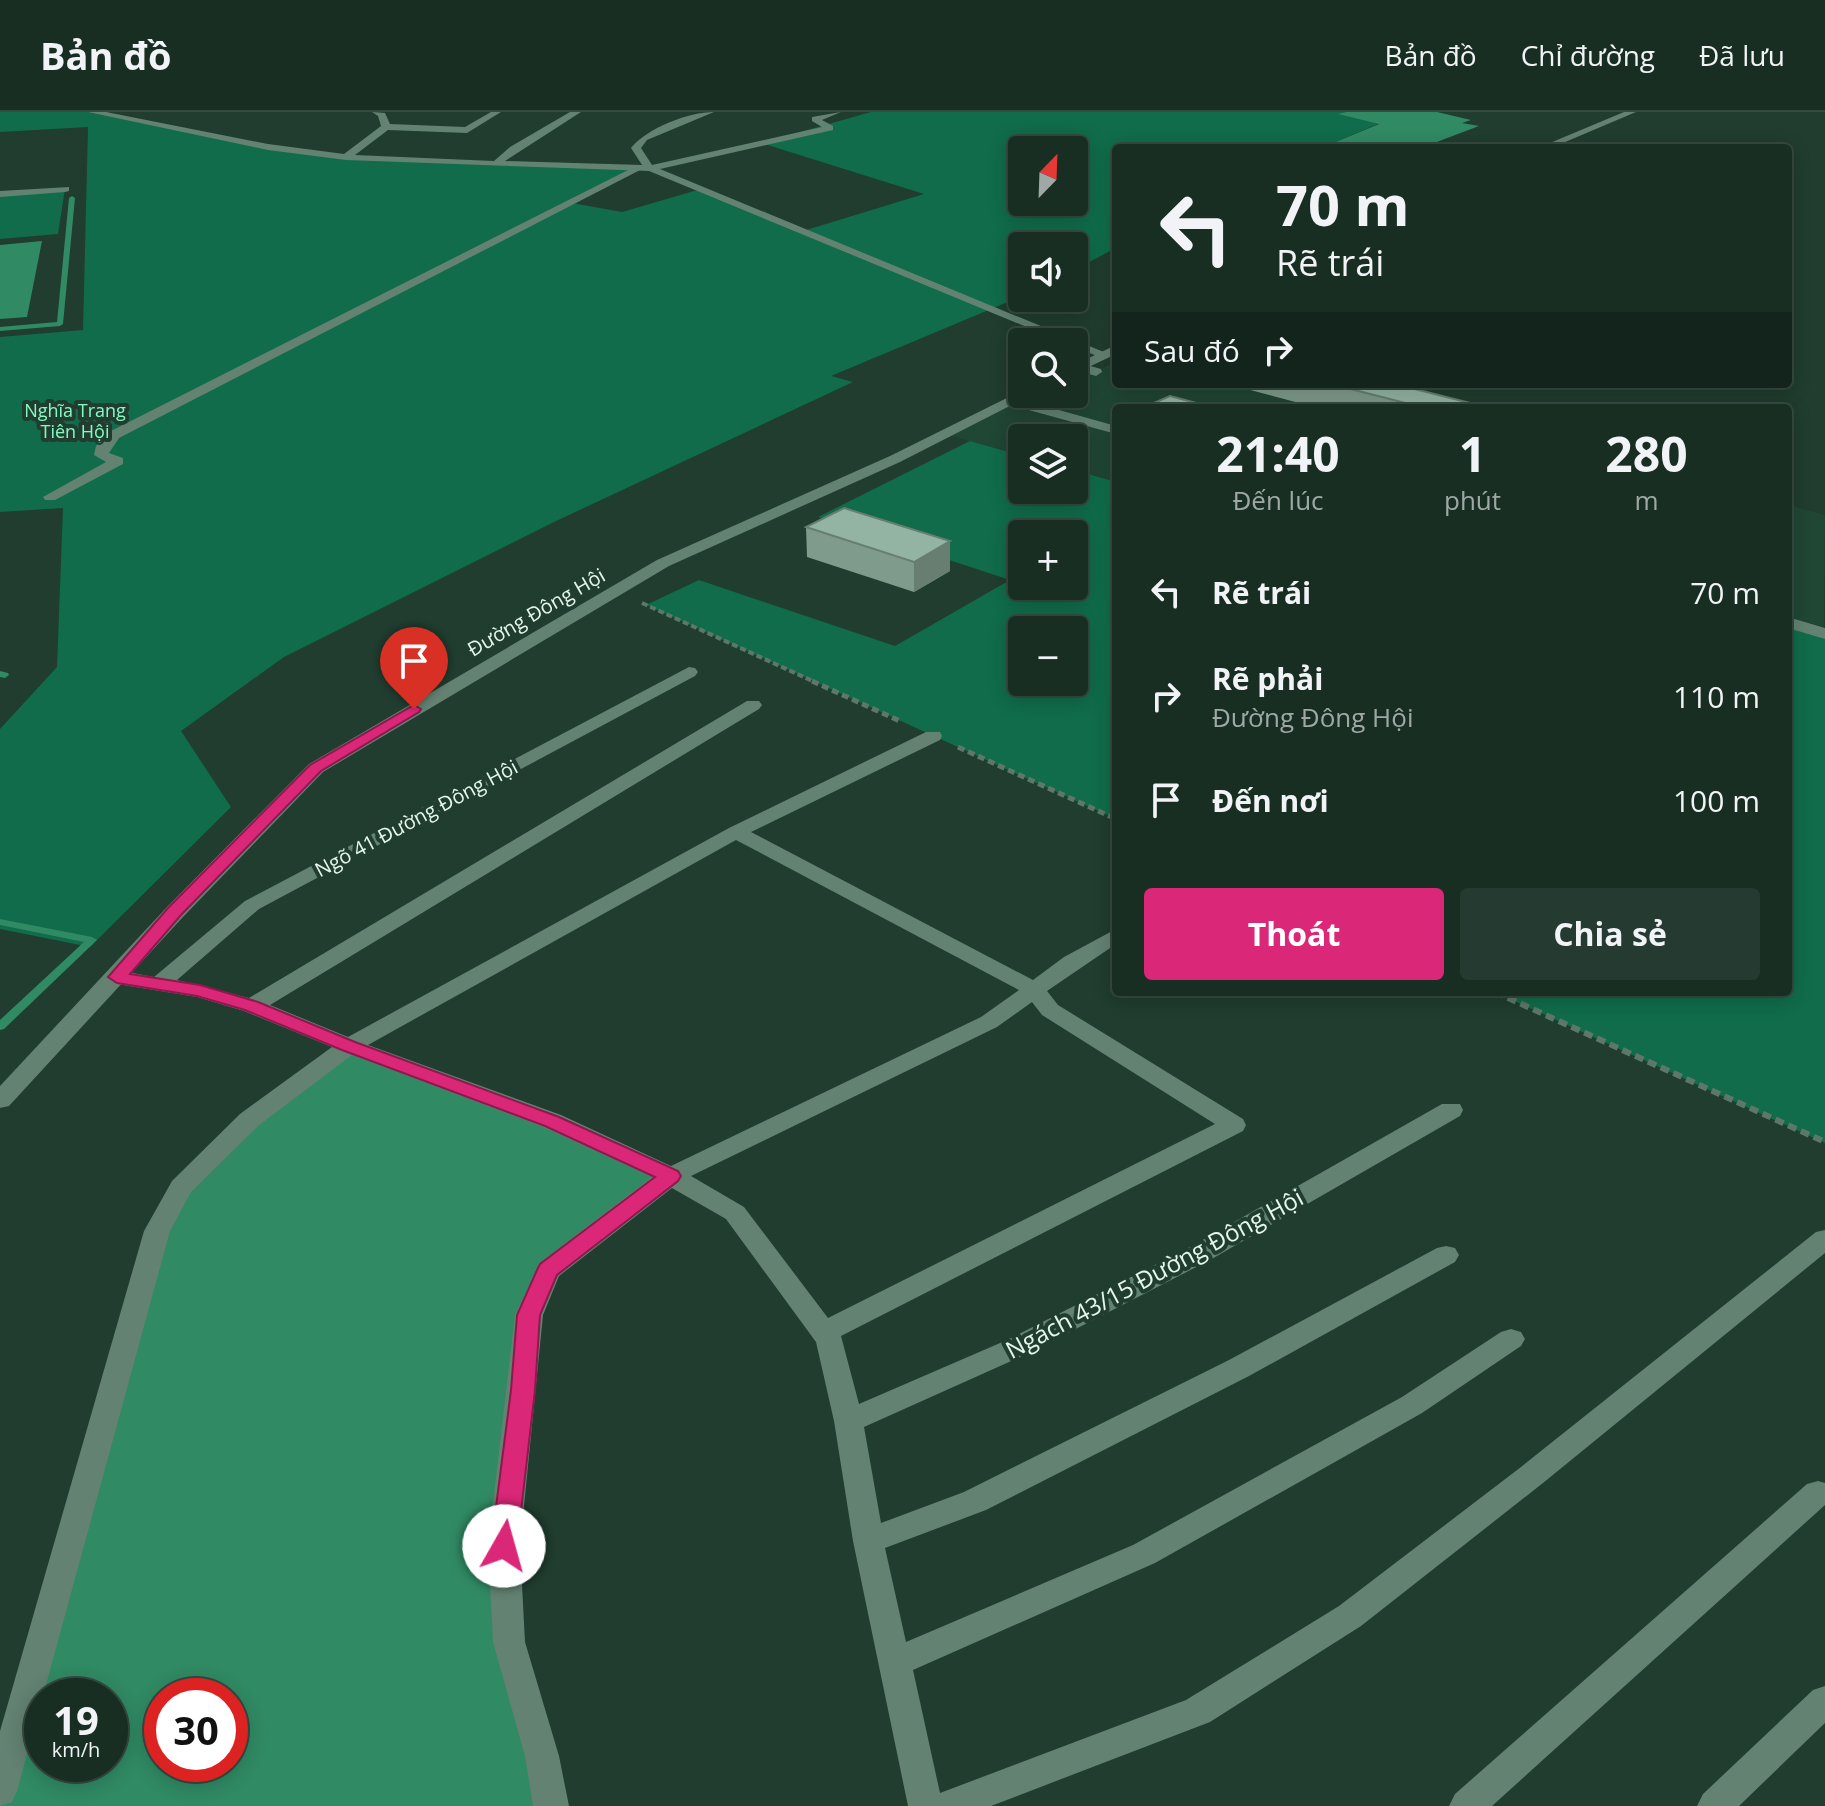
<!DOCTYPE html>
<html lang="vi">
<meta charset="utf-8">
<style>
:root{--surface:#182e23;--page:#253a30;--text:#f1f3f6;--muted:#9fa8a6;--line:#364a41;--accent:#db2777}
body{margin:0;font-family:"Open Sans",sans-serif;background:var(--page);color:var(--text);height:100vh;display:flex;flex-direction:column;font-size:30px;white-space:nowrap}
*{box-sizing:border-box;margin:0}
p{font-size:26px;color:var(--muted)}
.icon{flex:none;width:44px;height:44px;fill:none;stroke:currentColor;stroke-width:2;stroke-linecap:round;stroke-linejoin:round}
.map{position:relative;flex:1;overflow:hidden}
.panel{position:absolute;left:1112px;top:292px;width:680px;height:592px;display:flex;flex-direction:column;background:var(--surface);border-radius:8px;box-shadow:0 4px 20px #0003,0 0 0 2px var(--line)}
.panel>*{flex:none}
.hud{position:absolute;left:1112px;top:32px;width:680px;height:244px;border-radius:8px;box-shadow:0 4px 20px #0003,0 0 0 2px var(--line);background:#182e23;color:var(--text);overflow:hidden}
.needle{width:52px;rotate:23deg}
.controls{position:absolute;left:1008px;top:24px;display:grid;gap:16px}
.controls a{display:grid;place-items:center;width:80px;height:80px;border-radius:8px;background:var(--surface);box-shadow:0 4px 20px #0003,0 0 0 2px var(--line);font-size:40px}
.speed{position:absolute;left:24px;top:1566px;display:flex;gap:16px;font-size:40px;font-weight:700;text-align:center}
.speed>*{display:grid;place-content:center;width:104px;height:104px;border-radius:50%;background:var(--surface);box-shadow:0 4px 20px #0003,0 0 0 2px var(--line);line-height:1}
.speed small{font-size:20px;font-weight:400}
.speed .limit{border:12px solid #d22;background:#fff;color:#111}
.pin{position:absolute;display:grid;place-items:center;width:68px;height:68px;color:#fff;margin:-82px -34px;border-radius:50% 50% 50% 0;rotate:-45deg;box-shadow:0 0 8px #0007}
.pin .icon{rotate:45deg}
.me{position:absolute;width:88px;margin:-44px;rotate:7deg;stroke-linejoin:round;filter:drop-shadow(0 0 6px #0008)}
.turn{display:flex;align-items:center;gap:28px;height:168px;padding:0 32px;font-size:36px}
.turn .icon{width:104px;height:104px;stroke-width:2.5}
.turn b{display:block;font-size:56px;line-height:68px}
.then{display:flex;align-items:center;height:76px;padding:0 32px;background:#0003;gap:16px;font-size:30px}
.eta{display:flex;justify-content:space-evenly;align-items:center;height:136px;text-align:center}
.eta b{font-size:48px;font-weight:700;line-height:56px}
.action{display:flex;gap:16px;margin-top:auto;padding:16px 32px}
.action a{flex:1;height:92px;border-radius:8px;background:var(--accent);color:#fff;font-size:32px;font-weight:700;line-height:92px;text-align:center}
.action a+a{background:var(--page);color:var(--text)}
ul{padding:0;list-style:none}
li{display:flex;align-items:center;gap:24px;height:104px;padding:0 32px}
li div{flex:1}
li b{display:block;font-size:30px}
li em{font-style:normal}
header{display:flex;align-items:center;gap:48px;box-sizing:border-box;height:112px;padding:0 40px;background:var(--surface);border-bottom:2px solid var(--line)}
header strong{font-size:38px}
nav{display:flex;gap:44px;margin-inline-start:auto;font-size:28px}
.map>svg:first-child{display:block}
.built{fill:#204634}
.green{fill:#106c4a;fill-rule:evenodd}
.water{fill:#308a64;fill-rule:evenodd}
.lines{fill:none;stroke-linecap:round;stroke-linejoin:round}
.stream{fill:#308a64;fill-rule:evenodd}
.path-far2{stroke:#5d776a;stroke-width:4;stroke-dasharray:6 3;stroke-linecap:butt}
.path-far1{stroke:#5d776a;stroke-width:5;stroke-dasharray:7 4;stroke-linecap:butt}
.path{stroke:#5d776a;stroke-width:6;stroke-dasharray:9 5;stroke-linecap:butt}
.service{fill:#638272;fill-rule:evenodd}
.minor{fill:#638272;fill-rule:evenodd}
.tertiary{fill:#638272;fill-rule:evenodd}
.wall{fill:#7e9b8b}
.shaded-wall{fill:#677e71}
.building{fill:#93b4a2;stroke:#677e71;stroke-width:2}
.route{fill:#db2777;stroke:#8e194d;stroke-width:2}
.labels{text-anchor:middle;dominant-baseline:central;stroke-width:8;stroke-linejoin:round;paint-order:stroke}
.far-park-label{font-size:18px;fill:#84fac3;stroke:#203d2f}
.street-label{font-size:20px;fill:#e5f6ed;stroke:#203d2f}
.near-street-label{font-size:24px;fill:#e5f6ed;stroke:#203d2f}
</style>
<header>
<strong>Bản đồ</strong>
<nav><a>Bản đồ</a><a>Chỉ đường</a><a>Đã lưu</a></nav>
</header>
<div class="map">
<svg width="1825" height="1694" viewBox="0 0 1825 1694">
<rect width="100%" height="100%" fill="#203d2f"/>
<path class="built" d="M1116 250V272H1328L1419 296H1116V315L1028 290 1046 282H1074V269Z
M1012 289 1116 318V370L1074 358V326H1022V344L945 322Z
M1788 393 1825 403 1824 515 1788 505Z"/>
<path class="green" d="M0 0H94L268 35 346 45 637 57 572 91 622 100 701 77 803 119 924 82 761 31 871 0H1346L1340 2 1380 11 1321 36H1116V136L1074 158V134H1022V184L831 264 853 270 554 410 284 545 181 619 231 695 90 835 0 817V617L57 555 63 396 0 400V225L83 218 88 15 0 20ZM1022 38H1074V90H1022Z
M65 77 58 122 0 127V82Z
M970 329 1022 344V378H1074V358L1116 370V707L646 493 699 468 895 534 1010 468 818 405ZM1022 422H1074V474H1022ZM1022 518H1074V570H1022Z
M1788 510 1825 521V1031L1495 880H1788Z"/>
<path class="water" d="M1346 0H1437L1471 8 1462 11 1479 14 1421 36H1321L1379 12 1338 2Z
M42 129 27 205 0 207V133Z
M349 934 671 1064 548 1158 504 1434 551 1694H0V1679L181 1075ZM42 1584H110V1652H42ZM162 1584H230V1652H162Z"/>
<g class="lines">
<path class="stream" d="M72 84 75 86 63 212 60 214 0 219V215L57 210 69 86Z
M0 559 8 561 9 563 5 566 0 565Z
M0 807 92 825 97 828 4 917 0 918V908L84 830 0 813Z"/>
<path class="path-far2" d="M642 491 817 571"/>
<path class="path-far1" d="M812 569 902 610
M958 635 1116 707"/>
<path class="path" d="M1495 880 1825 1030"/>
<path class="service" d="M634 55 642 57 119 326 109 341 123 346V352L55 388H45L43 385 106 350 94 343 96 334 109 320Z
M1080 251 1101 257 1102 260 1096 264 1075 258V252Z"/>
<path class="minor" d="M88 0H106L268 32 344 42 381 14 378 4 372 0 385 1 390 12 465 15 491 0H501L467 21 388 18 355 43 494 49 510 35 570 0H581L505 49 642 53 631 36C647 16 689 0 714 0L647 28 641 36 652 53 822 15 812 9V5L841 0 822 8 833 14V18L660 57 1111 243 1105 247 1074 235V230H1063L649 59 346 48 268 38Z
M1012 285 1116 314V322L1007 292V286Z
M1788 505 1825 516V527L1788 516Z
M689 555 695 556 698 560 695 564 259 797 177 868 249 886 747 589H759L762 593 759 597 270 893 348 925 729 716 926 620H940L942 624 940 628 751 720 1033 868 1064 845 1116 817V832L1047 879 1058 893 1243 1007 1246 1013 1243 1019 841 1224 859 1292 1007 1228 1192 1134 1442 992H1460L1463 998 1460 1004 1210 1148 1027 1242 864 1315 881 1411 964 1380 1229 1248 1437 1136 1446 1134 1455 1136 1459 1143 1455 1150 1249 1264 986 1398 885 1436 906 1530 1133 1433 1402 1285 1501 1220 1511 1217 1521 1220 1525 1227 1521 1234 1422 1301 1155 1451 913 1558 940 1681 1186 1588 1339 1494 1521 1355 1816 1120 1825 1118V1141L1543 1371 1361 1514 1210 1610 991 1694H908L853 1429 834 1309 816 1230 726 1107 672 1076 559 1164 543 1203 520 1434 525 1530 559 1644 569 1694H533L525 1644 493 1530 488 1434 515 1203 539 1151 652 1065 543 1015 352 943 258 1014 191 1080 170 1119 17 1679 12 1690 0 1694V1619L144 1119 172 1069 240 1002 332 935 244 899 197 885 117 872 106 865 117 858 154 865 245 789ZM736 728 1019 878 981 905 671 1054 561 1003 368 933ZM1032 890 1042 903 1215 1012 828 1206 744 1095 691 1064 997 915Z
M1818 1369 1825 1371V1393L1492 1694H1449L1455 1682 1807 1372Z
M1825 1574V1611L1739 1694H1697L1703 1682 1813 1578Z"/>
<path class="tertiary" d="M1624 0H1636L1551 36H1538Z
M69 75V79L65 80 0 85V79Z
M1116 233V242L1074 262V253Z
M1021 279 1022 282H1033L900 350 669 454 323 660 183 805 9 994 0 996V974L167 795 309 652 657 448 890 344Z"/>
</g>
<path class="wall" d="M1239 272H1395L1490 296H1318L1239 275Z
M806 415 950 429V459L914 480 807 445Z"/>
<path class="shaded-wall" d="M950 429V459L914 480V450Z"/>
<path class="building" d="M1331 272H1395L1490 296H1425Z
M1170 284 1215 296H1153L1147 294Z
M844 396 950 429 914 450 806 415Z"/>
<path class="route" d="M414 593 421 597 419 600 321 659 181 803 130 862 200 873 258 890 355 930 559 1005 678 1059 681 1064 678 1069 557 1163 540 1203 535 1278 517 1434 513 1441 504 1444 495 1441 491 1434 511 1278 517 1203 537 1158 540 1152 655 1065 545 1014 342 938 245 898 197 884 117 871 108 865 168 796 310 653Z"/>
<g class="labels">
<g class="far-park-label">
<text x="75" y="298">Nghĩa Trang<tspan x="75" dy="21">Tiên Hội</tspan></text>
</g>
<g class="street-label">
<text transform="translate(536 500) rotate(-30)">Đường Đông Hội</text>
<text transform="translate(416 706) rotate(-28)">Ngõ 41 Đường Đông Hội</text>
</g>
<g class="near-street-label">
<text transform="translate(1154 1161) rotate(-28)">Ngách 43/15 Đường Đông Hội</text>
</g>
</g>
</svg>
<div class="controls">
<a><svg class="needle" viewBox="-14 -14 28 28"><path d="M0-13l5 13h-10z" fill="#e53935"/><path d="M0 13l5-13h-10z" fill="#9fa8a6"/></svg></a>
<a><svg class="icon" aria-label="sound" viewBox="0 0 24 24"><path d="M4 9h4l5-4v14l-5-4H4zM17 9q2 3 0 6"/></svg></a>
<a><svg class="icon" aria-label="search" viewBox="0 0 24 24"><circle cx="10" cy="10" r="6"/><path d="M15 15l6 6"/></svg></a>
<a><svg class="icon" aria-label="layers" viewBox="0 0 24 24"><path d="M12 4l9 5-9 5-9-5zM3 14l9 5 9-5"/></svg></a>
<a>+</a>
<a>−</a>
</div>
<div class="speed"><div>19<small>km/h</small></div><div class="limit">30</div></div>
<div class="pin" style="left:414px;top:597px;background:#d93025"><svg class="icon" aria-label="arrive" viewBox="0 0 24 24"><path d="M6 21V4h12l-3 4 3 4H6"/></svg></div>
<svg class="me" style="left:504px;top:1434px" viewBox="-20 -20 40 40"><circle r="19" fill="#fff"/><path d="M0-13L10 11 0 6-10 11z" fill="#db2777"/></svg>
<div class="hud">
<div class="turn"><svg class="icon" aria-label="left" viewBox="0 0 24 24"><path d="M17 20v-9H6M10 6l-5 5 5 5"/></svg><div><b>70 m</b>Rẽ trái</div></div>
<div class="then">Sau đó<svg class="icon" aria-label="right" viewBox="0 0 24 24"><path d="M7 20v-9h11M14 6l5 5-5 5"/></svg></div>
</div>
<section class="panel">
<div class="eta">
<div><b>21:40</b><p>Đến lúc</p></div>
<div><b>1</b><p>phút</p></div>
<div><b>280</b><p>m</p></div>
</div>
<ul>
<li><svg class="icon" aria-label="left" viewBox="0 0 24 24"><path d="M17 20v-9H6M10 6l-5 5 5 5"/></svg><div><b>Rẽ trái</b></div><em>70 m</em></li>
<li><svg class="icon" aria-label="right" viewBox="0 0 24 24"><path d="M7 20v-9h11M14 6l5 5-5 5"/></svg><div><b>Rẽ phải</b><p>Đường Đông Hội</p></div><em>110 m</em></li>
<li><svg class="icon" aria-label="arrive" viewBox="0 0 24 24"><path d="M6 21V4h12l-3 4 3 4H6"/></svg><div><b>Đến nơi</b></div><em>100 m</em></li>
</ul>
<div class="action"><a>Thoát</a><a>Chia sẻ</a></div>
</section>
</div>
